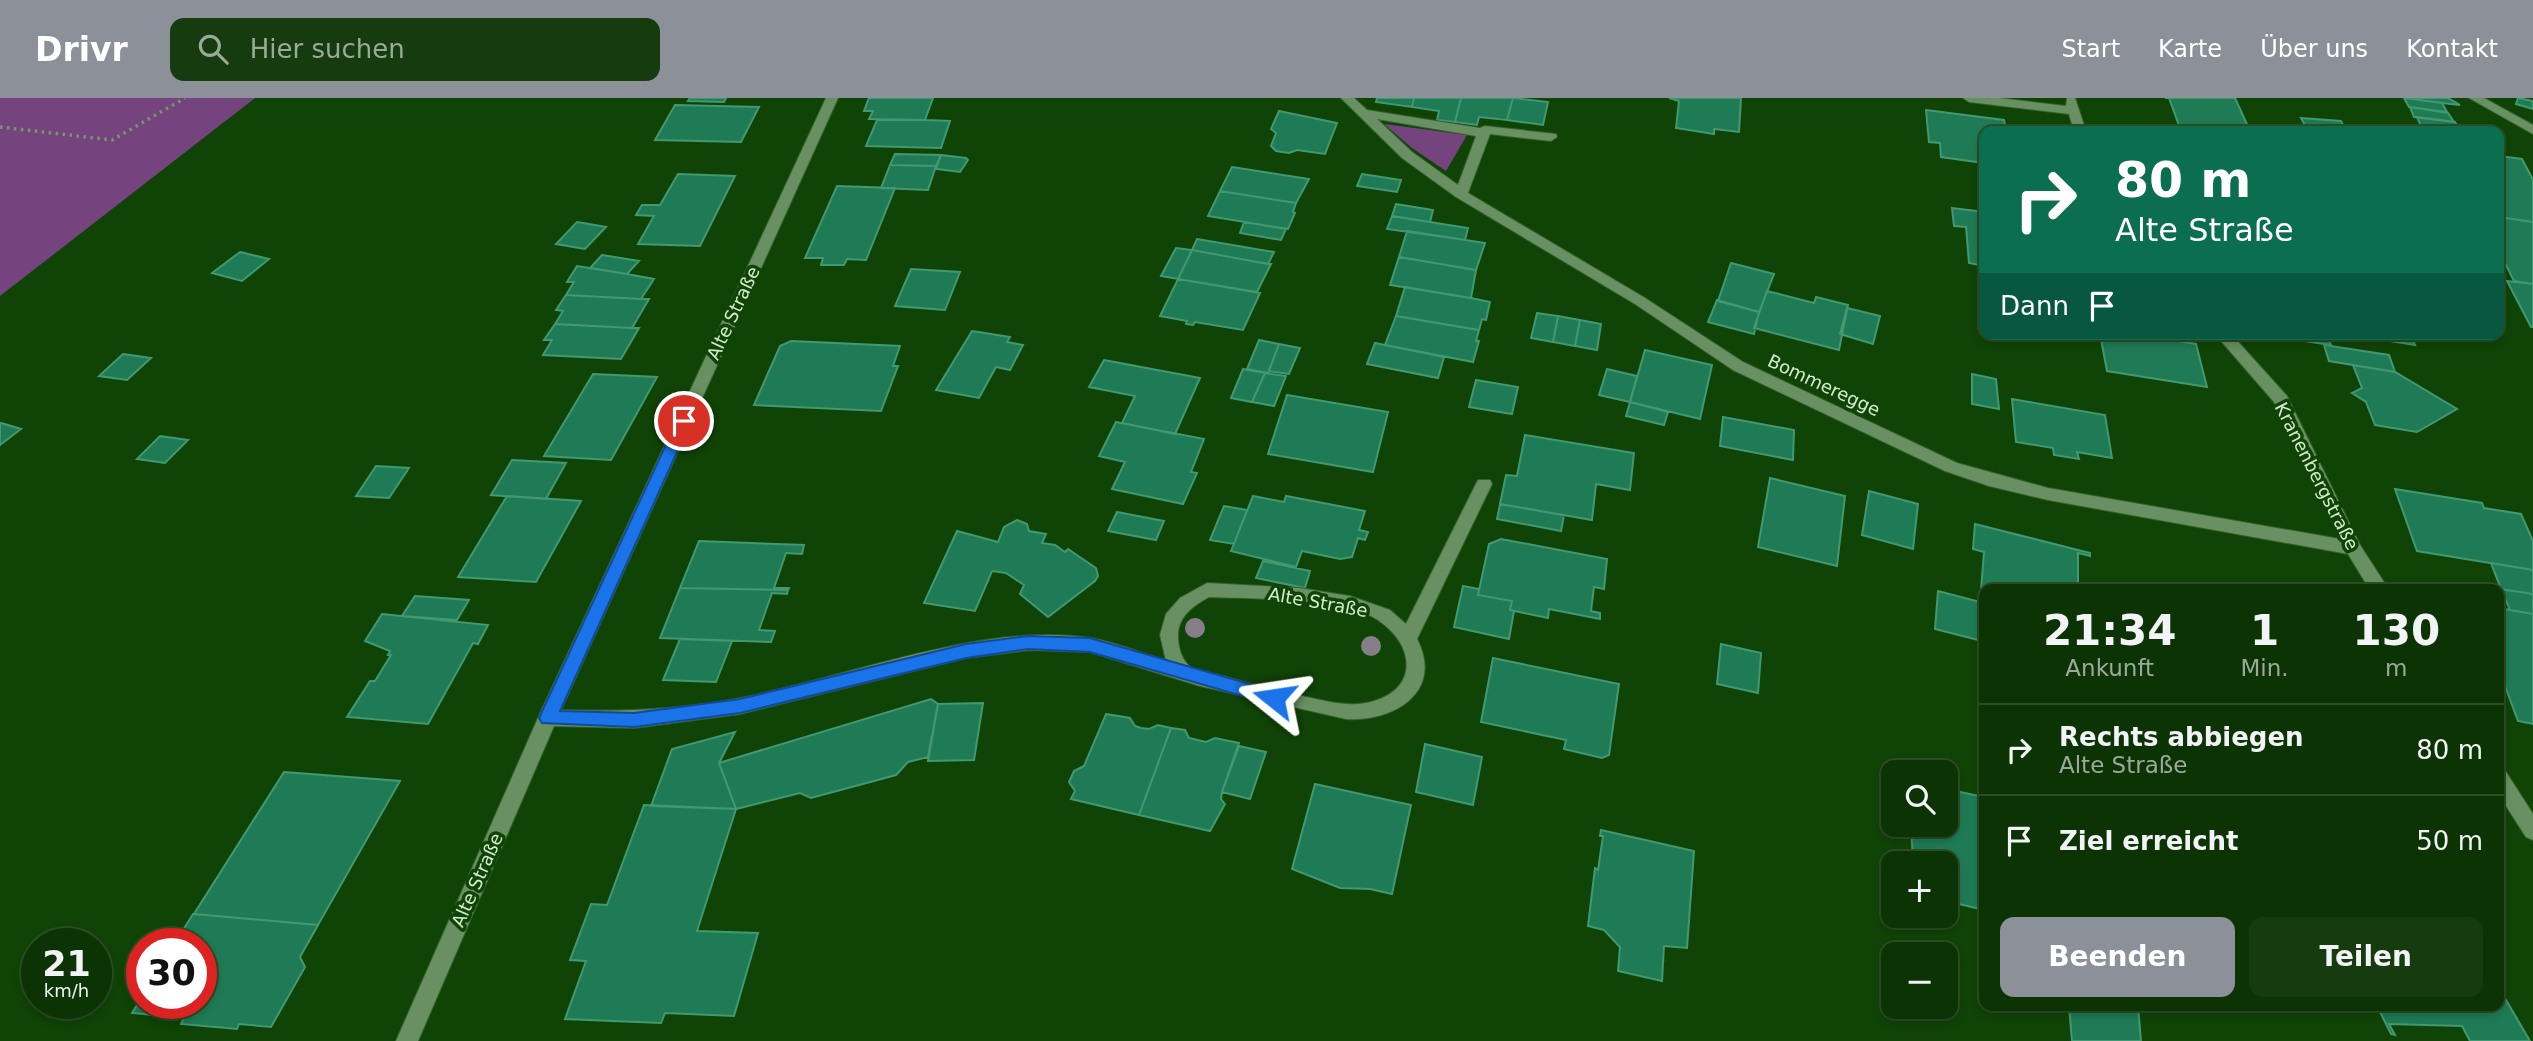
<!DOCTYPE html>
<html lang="de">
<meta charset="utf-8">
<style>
:root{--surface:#0c3304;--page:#153b0e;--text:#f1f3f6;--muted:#9aaa9a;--line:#2c4e26;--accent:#8c9099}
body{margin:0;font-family:"DejaVu Sans",sans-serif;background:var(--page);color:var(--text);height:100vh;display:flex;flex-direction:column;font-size:26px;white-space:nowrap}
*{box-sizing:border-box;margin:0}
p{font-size:23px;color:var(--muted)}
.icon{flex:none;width:38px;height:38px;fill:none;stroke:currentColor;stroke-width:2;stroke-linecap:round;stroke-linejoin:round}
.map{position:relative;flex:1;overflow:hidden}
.sheet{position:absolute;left:1979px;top:486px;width:525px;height:427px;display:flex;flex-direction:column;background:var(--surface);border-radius:14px;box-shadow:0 4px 10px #0003,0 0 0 2px var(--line)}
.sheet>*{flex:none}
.banner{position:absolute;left:1979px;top:28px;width:525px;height:214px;border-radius:14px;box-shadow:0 4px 10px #0003,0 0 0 2px var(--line);background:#0b6e4f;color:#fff;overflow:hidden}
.buttons{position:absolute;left:1881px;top:662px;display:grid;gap:14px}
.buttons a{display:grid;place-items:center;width:77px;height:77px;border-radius:14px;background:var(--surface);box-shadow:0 4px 10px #0003,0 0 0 2px var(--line);font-size:35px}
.speed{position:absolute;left:21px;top:830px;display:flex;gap:14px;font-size:35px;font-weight:700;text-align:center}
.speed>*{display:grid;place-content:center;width:91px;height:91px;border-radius:50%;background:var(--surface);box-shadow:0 4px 10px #0003,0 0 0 2px var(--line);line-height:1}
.speed small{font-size:18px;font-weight:400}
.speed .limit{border:10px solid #d22;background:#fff;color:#111}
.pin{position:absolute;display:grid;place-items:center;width:60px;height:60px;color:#fff;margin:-30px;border:4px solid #fff;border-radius:50%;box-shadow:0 2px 7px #0007}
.me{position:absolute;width:77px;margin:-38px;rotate:285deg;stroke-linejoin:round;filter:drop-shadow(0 0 5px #0008)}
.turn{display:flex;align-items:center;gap:24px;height:147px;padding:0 21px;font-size:32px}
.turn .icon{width:91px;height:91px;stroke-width:2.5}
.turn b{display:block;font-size:49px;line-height:60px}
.then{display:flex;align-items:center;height:66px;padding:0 21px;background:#0003;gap:14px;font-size:26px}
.eta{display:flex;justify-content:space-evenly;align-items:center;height:119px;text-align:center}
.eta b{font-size:42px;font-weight:600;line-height:49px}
.button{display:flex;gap:14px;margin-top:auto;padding:14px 21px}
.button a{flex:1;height:80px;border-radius:14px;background:var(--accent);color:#fff;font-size:28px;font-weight:600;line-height:80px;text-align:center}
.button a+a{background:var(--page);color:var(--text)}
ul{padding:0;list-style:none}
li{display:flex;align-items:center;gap:21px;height:91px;padding:0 21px;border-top:2px solid var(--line)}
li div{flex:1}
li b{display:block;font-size:26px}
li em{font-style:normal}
header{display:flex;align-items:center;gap:42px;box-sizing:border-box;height:98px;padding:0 35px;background:var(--accent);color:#fff}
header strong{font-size:33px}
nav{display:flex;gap:38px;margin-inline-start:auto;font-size:24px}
.search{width:490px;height:63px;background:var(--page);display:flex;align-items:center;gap:18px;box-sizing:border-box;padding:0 24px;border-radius:14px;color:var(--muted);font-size:26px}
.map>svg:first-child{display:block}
.green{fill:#75447f}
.building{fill:#1f7b55;stroke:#429870;stroke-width:2}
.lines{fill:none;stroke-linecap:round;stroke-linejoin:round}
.minor-casing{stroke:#33622a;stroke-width:2}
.path{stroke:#72996a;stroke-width:3.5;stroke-dasharray:2.5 4.5;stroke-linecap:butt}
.minor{fill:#699063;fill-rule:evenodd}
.tree{fill:#887e89}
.route{fill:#1a73e8;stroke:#114b97;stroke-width:2}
.labels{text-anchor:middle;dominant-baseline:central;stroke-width:7;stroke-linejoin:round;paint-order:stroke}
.street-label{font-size:18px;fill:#d2edcd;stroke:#104406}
</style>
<header>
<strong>Drivr</strong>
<div class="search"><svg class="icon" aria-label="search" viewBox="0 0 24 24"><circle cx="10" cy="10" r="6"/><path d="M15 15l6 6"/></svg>Hier suchen</div>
<nav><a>Start</a><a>Karte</a><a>Über uns</a><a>Kontakt</a></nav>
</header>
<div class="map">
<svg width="2533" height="943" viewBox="0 0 2533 943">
<rect width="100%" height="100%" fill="#104406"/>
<path class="green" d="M0 0H255L0 198Z
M1384 26 1467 37 1446 73 1412 50Z"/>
<path class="building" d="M690 0H726L724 4 688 3Z
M869 0H933L925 22 869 21 873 13H864Z
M1377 0H1414L1412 9 1376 4Z
M1414 0H1461L1455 24 1437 22 1439 13 1412 9Z
M1461 0H1513L1507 22 1479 19 1477 27 1455 24Z
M1513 0 1548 4 1543 27 1507 22Z
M1669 0H1741L1739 34 1714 31V36L1676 30 1679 3Z
M2165 0H2235L2250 33H2181L2169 0Z
M2404 0 2442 5 2447 14 2409 9Z
M2404 0H2448L2460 7 2442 5Z
M2518 0 2533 3V11L2516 6Z
M675 7 759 9 741 44 655 42Z
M2410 9 2448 15 2454 24 2414 19Z
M1926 12 2004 22 2006 33H1984V65L1941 59 1940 45 1929 44Z
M1279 13 1337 25 1325 56 1297 52 1289 55 1276 53 1271 48 1276 35 1271 31Z
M2417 19 2455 24 2460 33H2423Z
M2301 20 2341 23 2346 33H2308Z
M877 22H925L950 23 941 50 866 48Z
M895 56 941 57 936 68 890 67Z
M941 57 966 60 968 62 960 74 936 71Z
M2499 58 2522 61 2533 82V124L2499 119Z
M890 67 936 68 928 92 881 90Z
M1232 69 1309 81 1296 105 1220 93Z
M678 76 735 78 700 148 638 146 654 118 636 117 642 107H660Z
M1362 76 1401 82 1397 94 1357 88Z
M837 88 895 90 866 162 847 161 844 167H821L823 160H805Z
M1220 93 1296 105 1293 114 1295 115 1288 131 1208 118Z
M1396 106 1433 112 1430 124 1392 118Z
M1952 110 1984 114V168L1969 165 1966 129 1954 128Z
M1392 118 1468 130 1465 142 1387 131Z
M2499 119 2533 124V186L2514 183 2499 153Z
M577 124 606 129 585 151 556 146Z
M1244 124 1286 131 1281 142 1240 135Z
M1407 133 1485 145 1476 172 1399 159Z
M1197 141 1274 154 1268 166 1192 152Z
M1176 150 1192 152 1178 181 1161 178Z
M1192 152 1268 166H1271L1257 194 1178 181Z
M240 154 269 161 242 183 212 175Z
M602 157 639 163 627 176 590 170Z
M1399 159 1476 172 1471 200 1390 187Z
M1731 165 1774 176 1759 214 1718 203Z
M577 168 627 176 654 181 641 201 566 197 574 184H567Z
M911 171 960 174 945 212 895 208Z
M1178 181 1260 195 1243 232 1195 224 1193 227 1186 226 1187 223 1160 218Z
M2507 183 2533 186V229H2531Z
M1405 189 1471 200 1490 204 1486 222 1482 221 1479 232 1396 218Z
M1767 193 1814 205 1816 199 1848 207 1839 252 1754 230Z
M566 197 641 201H649L632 230 555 226 563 213 556 212Z
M1717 202 1759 214 1754 236 1708 224Z
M1847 210 1880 218 1873 246 1840 236Z
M1537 215 1558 218 1553 244 1531 240Z
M1396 218 1479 232 1476 243H1479L1473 264 1385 247Z
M1558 218 1580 222 1575 248 1553 244Z
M1580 222 1601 226 1597 252 1575 248Z
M555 226 632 230H639L621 261 543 257 552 242H544Z
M972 233 1010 239 1007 244 1023 247 1010 272 996 269 979 300 936 292Z
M2100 236H2135L2196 246 2207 289 2107 273Z
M2283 236H2327L2331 247 2284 240Z
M2346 236H2410L2415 247Z
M1259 242 1279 246 1268 275 1247 271Z
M791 243 900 248 893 268H898L881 313 754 307 780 248Z
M1375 245 1444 259 1438 280 1367 266Z
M1279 246 1300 250 1289 276 1269 273Z
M2324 247 2389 257 2395 274 2329 263Z
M1645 252 1712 267 1700 321 1630 304Z
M123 256 151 260 127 282 99 278Z
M1104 262 1200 280 1175 336 1122 325 1135 298 1089 289Z
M2353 267 2395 274 2457 311 2417 334 2375 327 2366 304 2352 295 2362 290Z
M1243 271 1265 275 1252 304 1231 300Z
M1607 271 1637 278 1630 304 1599 297Z
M1265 275 1286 278 1274 308 1252 304Z
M593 276 657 279 611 362 544 358Z
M1972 276 1996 281 1999 311 1972 306Z
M1476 282 1518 289 1512 316 1469 309Z
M1287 297 1388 314 1373 374 1268 356Z
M2012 301 2105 317 2112 360 2077 354 2079 361 2054 357 2053 350 2016 344Z
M1630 304 1668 314 1664 327 1626 318Z
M1723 319 1794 332 1793 362 1720 348Z
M1116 324 1204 341 1191 374 1197 375 1183 406 1112 391 1125 364 1099 358Z
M0 326 1 325 21 331 0 347Z
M1525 337 1634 355 1630 392 1596 386 1592 422 1500 406 1506 377 1517 378Z
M160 338 188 342 165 365 137 361Z
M512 362 566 365 546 401 491 397Z
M376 368 409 370 389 400 356 398Z
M1770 380 1845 398 1837 468 1758 449Z
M2395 391 2482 405 2484 410 2521 416 2533 443V472L2417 453Z
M1869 393 1918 406 1913 451 1862 437Z
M507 398 581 403 536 484 458 479Z
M1253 398 1284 404 1286 398 1365 413 1359 432 1368 434 1365 442 1358 440 1352 459 1340 461 1302 453 1296 469 1231 453Z
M1500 406 1564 417 1561 433 1497 421Z
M1224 408 1247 412 1234 446 1210 442Z
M1117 414 1164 423 1156 442 1108 433Z
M1017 422 1027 426 1029 433 1046 436 1042 445 1055 447 1065 454 1068 451 1096 470 1098 478 1095 483 1048 519 1020 496 1024 487 1006 475 992 473 975 513 924 505 957 433 998 444 1004 429Z
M1975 426 2090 455V458L2078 455V492H1984L1982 543 1935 531 1938 493 1980 504 1984 454 1973 451Z
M1501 441 1607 461 1604 491 1594 489 1591 513 1600 515V521L1549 511 1548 520 1510 512 1512 503 1478 497 1489 446Z
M699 443 804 447 802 456 786 455 774 490H789L788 492 680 490Z
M1263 463 1310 473 1305 490 1256 480Z
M2491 465 2533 472V496L2501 491Z
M1463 488 1479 491 1478 497 1512 503 1510 512 1514 513 1509 541 1454 529Z
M680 490 788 492 787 496 772 495 759 532 775 533 771 544 660 540Z
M2501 491 2533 496V516L2510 512Z
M415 498 469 502 457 522 402 518Z
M2499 510 2533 516V626L2518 623 2499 572Z
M382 516 488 527 478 546 473 545 428 626 347 619 370 583H375L391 557H388L390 553 365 543Z
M680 541 732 543 716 584 663 582Z
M1721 546 1761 555 1758 595 1717 586Z
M1493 560 1619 586 1609 657 1602 660 1564 651 1566 642 1481 624Z
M931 601 938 606 928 659 908 664 896 677 811 700 800 695 736 711 719 665Z
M983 605 974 662 928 663 938 606Z
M1106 616 1130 620 1135 628 1141 630 1149 631 1158 627 1171 630 1139 717 1071 701 1075 693 1069 684 1074 673 1084 668Z
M1171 630 1185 632 1189 640 1206 644 1215 640 1239 645 1222 694 1221 701 1225 706 1210 733 1139 717Z
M735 634 719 665 736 711 651 708 672 651Z
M1425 646 1482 659 1473 707 1416 694Z
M1239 648 1266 654 1250 701 1222 694Z
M284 674 400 683 318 827 194 816Z
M1315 686 1411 707 1392 796 1370 791 1340 790 1292 771Z
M1946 691 1984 699V812L1946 803V765H1913L1911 726H1946Z
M644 707 736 711 697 833 758 835 734 918 665 915 661 925 565 921 586 863 570 862 591 806 607 807Z
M1601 732 1694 753 1687 850 1664 848 1662 883 1618 873 1620 849 1604 832 1588 828 1595 770 1598 772 1603 738H1600Z
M193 816 318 827 300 859 305 869 271 929 239 926 237 931 181 926 184 920 132 915 142 899V905H201V845H175Z
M2499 890 2530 943H2470L2462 928 2389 926 2395 937 2391 936 2377 908H2499Z
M2069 908H2138L2141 943H2072Z"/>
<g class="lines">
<g class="minor-casing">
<path id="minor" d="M826 0H838L561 612C621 614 681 612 741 600 845 580 985 523 1090 540 1115 544 1141 555 1166 563L1160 537 1166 516 1180 500 1207 485 1299 490 1350 498 1390 512 1406 526 1478 382H1490L1492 386 1417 541C1444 593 1395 624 1346 621L1200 588 1090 554 1029 552 966 560 740 616 634 630 554 628 418 943H396L538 620ZM1209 499C1251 501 1345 499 1378 522 1418 549 1418 595 1366 605 1345 609 1322 602 1302 598 1274 592 1247 585 1219 577 1211 575 1201 575 1193 571 1182 564 1178 550 1178 538 1178 518 1193 508 1209 499Z
M1341 0H1354L1367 12 1480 30 1485 28 1556 36 1557 39 1551 43 1490 36 1468 95 1645 200 1743 264 1957 365 2048 390 2340 441 2274 304 2215 236H2231L2287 298 2360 447 2389 492H2370L2348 456 2048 402 1989 388 1945 373 1733 272 1635 206 1456 99 1402 60ZM1377 21 1476 38 1458 87 1412 54Z
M1963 0H1999L2066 8 2067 0H2075L2086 33H2074L2069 16 1969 4Z
M2469 0H2484L2533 27V36Z
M2499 672 2506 674 2533 716V742L2526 739 2499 697Z"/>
</g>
<path class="path" d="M0 29 112 42 185 0"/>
<use href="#minor" class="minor"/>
</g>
<g class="tree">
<circle cx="1195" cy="530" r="10"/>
<circle cx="1371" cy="548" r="10"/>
</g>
<path class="route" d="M684 317 691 323 560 613 634 615 740 601 966 546 1028 538 1090 540 1274 593 1280 595 1283 600 1280 605 1274 607 1090 554 1028 551 966 560 740 615 634 629 542 625 539 620 677 323Z"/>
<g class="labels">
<g class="street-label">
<text transform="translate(733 215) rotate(-65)">Alte Straße</text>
<text transform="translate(1824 287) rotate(25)">Bommeregge</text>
<text transform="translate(2317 378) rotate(63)">Kranenbergstraße</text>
<text transform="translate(1318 504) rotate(10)">Alte Straße</text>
<text transform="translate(477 782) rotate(-66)">Alte Straße</text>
</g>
</g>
</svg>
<div class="buttons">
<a><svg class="icon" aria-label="search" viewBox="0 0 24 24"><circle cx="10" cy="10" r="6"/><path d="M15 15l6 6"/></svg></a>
<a>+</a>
<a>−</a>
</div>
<div class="speed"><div>21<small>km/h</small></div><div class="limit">30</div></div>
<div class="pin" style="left:684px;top:323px;background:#d93025"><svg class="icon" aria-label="arrive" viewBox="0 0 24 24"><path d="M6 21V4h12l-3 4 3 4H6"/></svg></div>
<svg class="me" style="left:1274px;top:600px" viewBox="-20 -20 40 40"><path d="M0-17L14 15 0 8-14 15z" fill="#1a73e8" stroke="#fff" stroke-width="4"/></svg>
<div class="banner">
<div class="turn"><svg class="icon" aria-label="right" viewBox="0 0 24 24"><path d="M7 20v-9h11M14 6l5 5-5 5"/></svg><div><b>80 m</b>Alte Straße</div></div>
<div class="then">Dann<svg class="icon" aria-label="arrive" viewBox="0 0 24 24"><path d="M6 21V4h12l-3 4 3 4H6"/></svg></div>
</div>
<section class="sheet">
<div class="eta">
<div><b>21:34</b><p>Ankunft</p></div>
<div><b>1</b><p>Min.</p></div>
<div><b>130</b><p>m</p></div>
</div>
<ul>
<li><svg class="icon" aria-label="right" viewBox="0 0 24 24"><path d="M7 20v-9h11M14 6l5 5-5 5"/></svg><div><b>Rechts abbiegen</b><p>Alte Straße</p></div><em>80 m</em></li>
<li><svg class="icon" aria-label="arrive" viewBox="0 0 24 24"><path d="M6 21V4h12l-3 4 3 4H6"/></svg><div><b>Ziel erreicht</b></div><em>50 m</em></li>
</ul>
<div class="button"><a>Beenden</a><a>Teilen</a></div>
</section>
</div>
